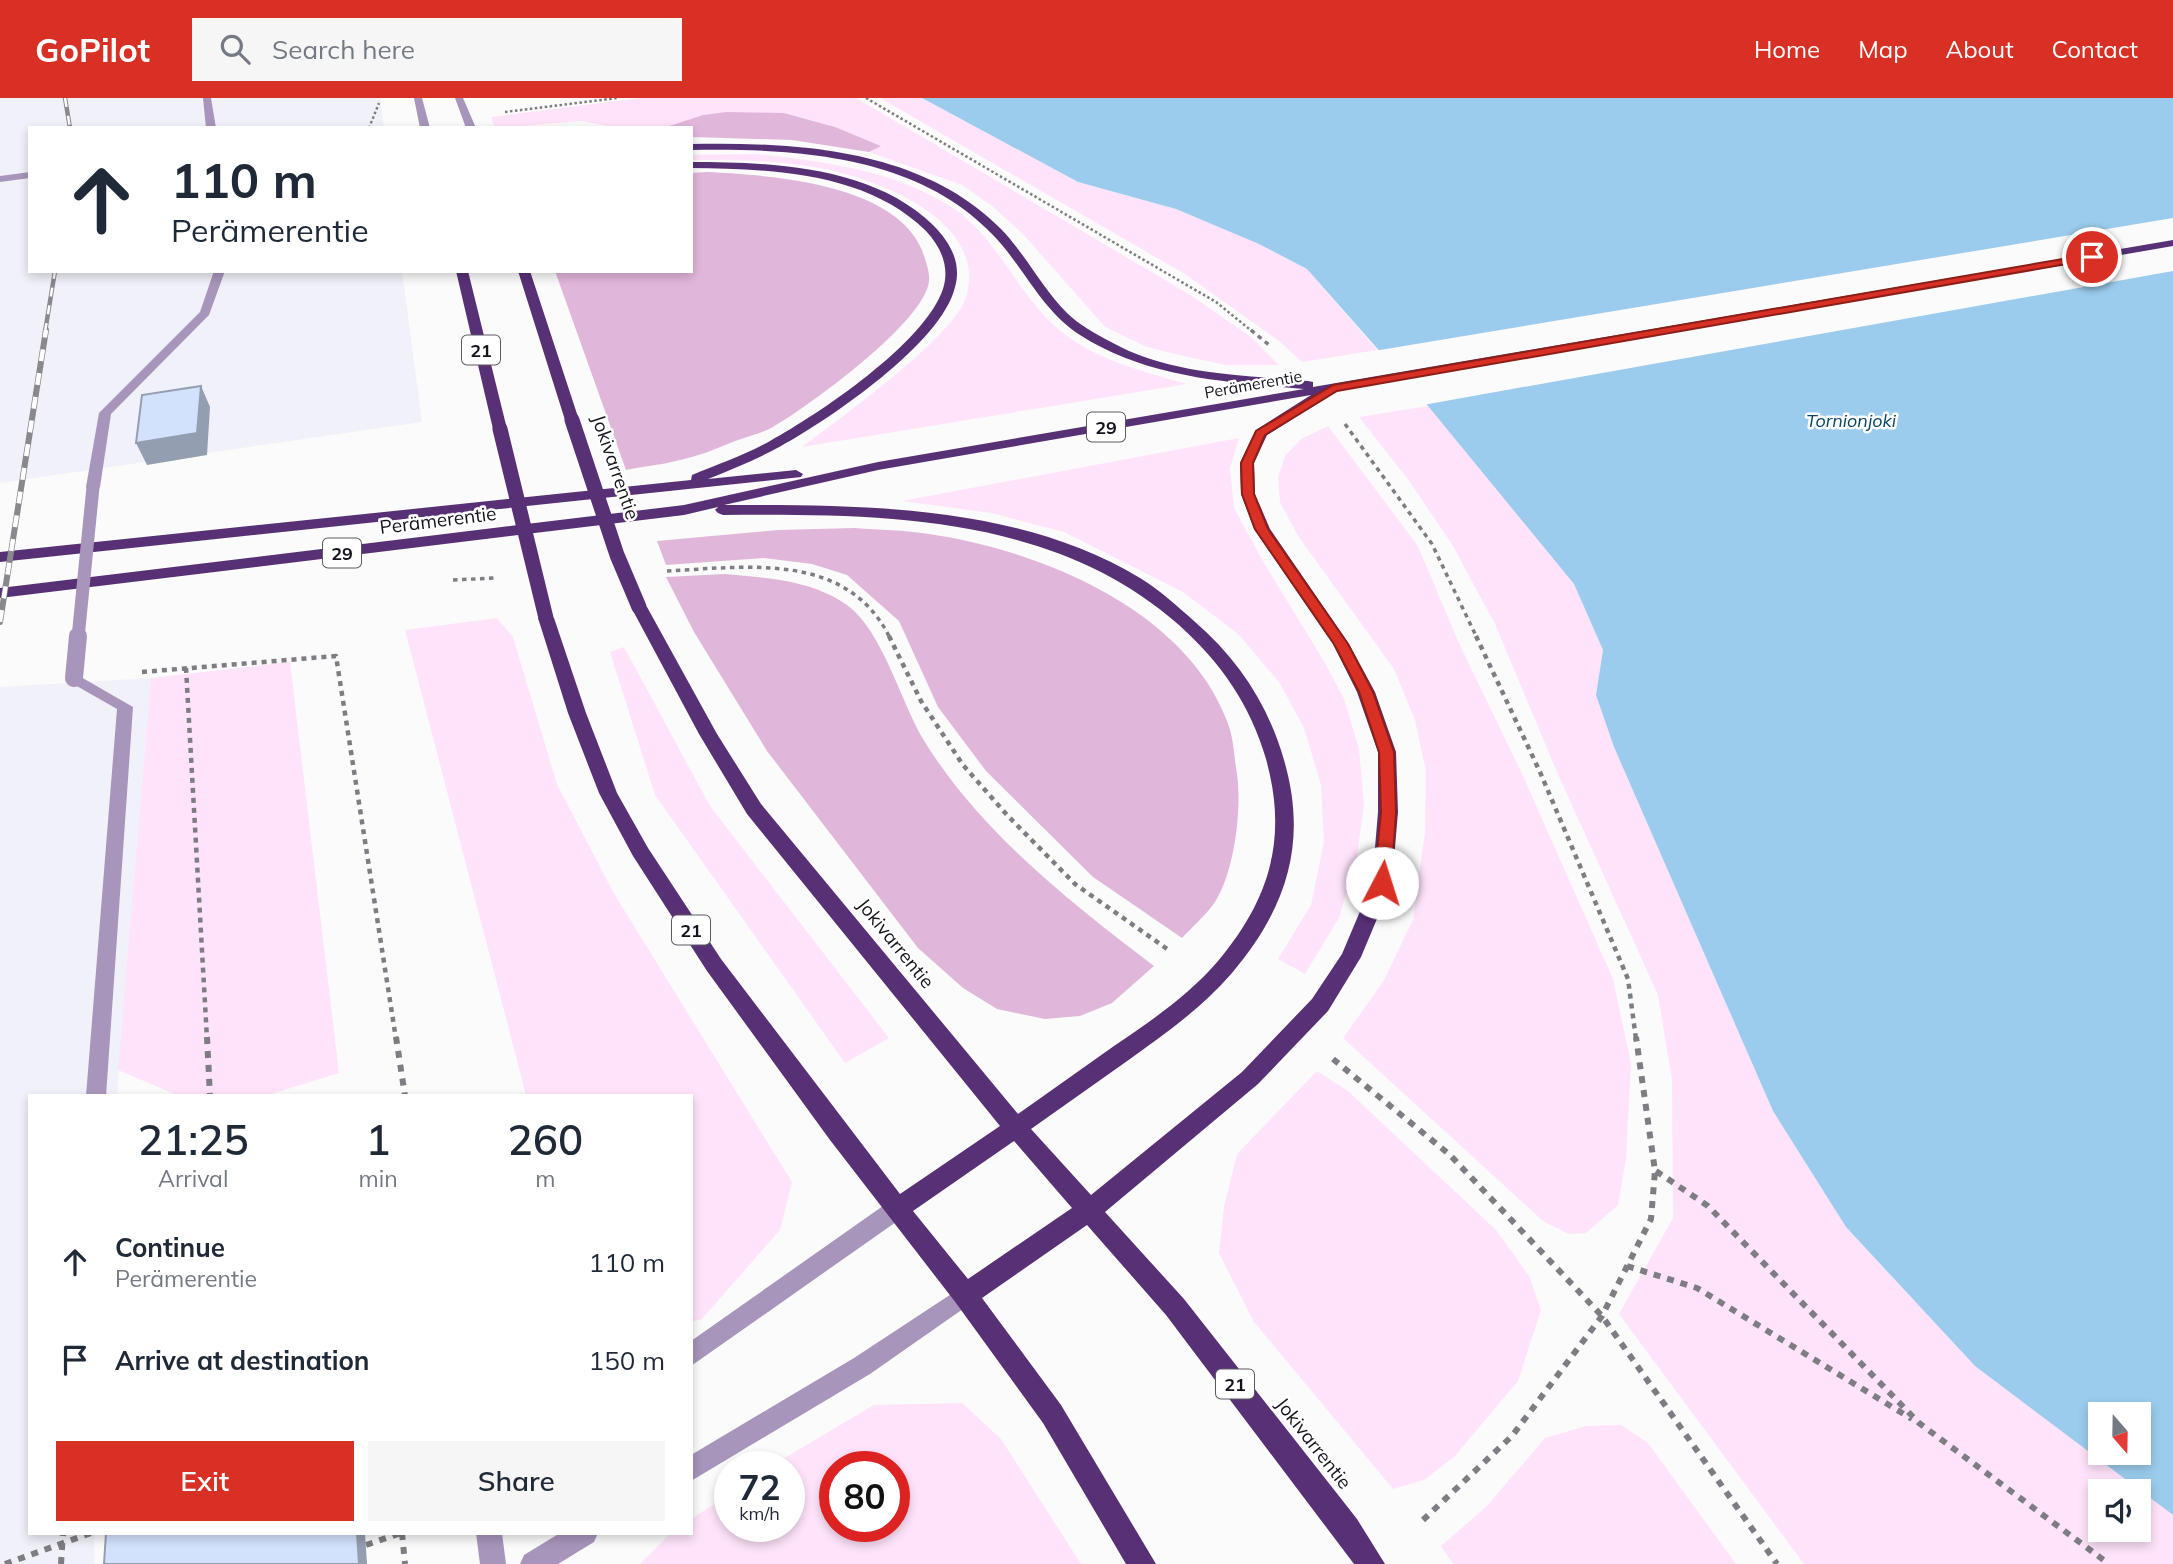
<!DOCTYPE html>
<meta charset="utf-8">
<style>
:root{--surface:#fff;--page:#f6f6f7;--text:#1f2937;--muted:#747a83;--accent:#d93025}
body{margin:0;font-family:Mulish,sans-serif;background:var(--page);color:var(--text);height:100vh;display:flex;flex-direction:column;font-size:26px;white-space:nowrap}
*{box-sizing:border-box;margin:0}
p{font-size:23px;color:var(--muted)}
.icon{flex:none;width:38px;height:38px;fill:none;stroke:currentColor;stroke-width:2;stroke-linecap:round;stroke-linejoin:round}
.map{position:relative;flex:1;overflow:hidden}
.details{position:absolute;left:28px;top:996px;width:665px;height:441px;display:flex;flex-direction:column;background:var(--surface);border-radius:0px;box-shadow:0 4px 10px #0003}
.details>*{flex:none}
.banner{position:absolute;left:28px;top:28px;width:665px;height:147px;border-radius:0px;box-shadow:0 4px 10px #0003;background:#fff;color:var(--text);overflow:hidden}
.needle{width:46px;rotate:160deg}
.fabs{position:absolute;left:2088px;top:1304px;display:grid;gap:14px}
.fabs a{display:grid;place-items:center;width:63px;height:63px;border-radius:0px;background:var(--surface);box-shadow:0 4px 10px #0003;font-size:35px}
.speed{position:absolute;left:714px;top:1353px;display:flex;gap:14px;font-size:35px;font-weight:700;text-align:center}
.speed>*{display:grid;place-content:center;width:91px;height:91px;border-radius:50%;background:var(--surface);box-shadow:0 4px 10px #0003;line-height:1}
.speed small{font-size:18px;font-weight:400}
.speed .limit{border:10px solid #d22;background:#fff;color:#111}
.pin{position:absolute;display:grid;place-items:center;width:60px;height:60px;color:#fff;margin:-30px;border:4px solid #fff;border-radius:50%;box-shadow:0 2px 7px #0007}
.me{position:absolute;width:77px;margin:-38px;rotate:5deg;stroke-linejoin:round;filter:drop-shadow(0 0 5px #0008)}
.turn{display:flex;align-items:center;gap:24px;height:147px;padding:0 28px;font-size:32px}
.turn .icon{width:91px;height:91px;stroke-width:2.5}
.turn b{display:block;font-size:49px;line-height:60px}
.eta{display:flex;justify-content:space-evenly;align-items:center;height:119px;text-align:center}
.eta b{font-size:42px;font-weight:600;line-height:49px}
.action{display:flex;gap:14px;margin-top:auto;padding:14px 28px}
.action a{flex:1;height:80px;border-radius:0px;background:var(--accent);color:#fff;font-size:28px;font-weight:600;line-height:80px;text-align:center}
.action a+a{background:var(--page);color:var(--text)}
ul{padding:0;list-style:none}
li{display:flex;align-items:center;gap:21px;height:98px;padding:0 28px}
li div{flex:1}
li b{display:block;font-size:26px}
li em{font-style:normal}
header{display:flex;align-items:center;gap:42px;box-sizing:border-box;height:98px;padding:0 35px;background:var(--accent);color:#fff}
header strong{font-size:33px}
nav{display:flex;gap:38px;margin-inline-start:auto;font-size:24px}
.search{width:490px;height:63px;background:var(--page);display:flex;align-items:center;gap:18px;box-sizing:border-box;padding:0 24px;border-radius:0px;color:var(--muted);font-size:26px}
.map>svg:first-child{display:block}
.built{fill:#f1f1fa}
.green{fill:#ffe3fa;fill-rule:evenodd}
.forest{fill:#e1b6db}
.water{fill:#9bcced;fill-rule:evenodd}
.pier{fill:#fbfbfb}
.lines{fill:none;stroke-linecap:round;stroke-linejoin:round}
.path-far3{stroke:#7d7d83;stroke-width:2.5;stroke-dasharray:2.5 2.5;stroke-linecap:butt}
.path-far2{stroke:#7d7d83;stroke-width:3.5;stroke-dasharray:4.5 4.5;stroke-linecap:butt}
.path-far1{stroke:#7d7d83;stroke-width:4.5;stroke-dasharray:5 5;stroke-linecap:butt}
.path{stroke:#7d7d83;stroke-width:6;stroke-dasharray:7 7;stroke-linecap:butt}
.service{fill:#a895bb;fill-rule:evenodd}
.minor{fill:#a895bb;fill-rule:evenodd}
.trunk{fill:#583076;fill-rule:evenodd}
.rail-far1-casing{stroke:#88888d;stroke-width:4.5}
.rail-casing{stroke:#88888d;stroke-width:6}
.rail-far1{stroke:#fff;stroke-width:2.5;stroke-dasharray:9;stroke-linecap:butt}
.rail{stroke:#fff;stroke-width:4.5;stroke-dasharray:12;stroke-linecap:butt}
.service-bridge-far1{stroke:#a895bb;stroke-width:13}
.service-bridge{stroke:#a895bb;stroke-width:18}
.trunk-bridge{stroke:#583076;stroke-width:15}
.shaded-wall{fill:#939eb1}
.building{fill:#d2e2fd;stroke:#939eb1;stroke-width:2}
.route{fill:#d93025;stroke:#8d1f18;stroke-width:2}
.labels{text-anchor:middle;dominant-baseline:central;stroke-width:5;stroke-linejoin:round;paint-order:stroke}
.far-street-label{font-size:16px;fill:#13131e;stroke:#fff}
.shield{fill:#fff;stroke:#5a5a62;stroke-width:2}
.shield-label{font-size:18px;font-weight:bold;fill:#13131e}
.far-water-label{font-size:18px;font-style:italic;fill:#084565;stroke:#fff}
.street-label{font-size:19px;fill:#13131e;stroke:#fff}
</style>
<header>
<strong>GoPilot</strong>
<div class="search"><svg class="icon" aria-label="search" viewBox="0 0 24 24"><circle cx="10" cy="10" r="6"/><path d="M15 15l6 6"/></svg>Search here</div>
<nav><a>Home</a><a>Map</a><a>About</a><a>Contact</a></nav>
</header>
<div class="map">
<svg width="2173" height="1466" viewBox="0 0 2173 1466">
<rect width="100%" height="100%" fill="#fbfbfb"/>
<path class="built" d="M0 0H380L384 30H30V173H402L422 324 0 385Z
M151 580 117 997 30 998V1435H95L94 1466H0V589Z"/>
<path class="green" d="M641 0H856L1189 196 1251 239 1279 267H1226L1175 256 1147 249 1105 229 1023 136 992 108 962 87 869 54 880 48 835 29 784 15 703 17 663 30H617L582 23 495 30 491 19Z
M880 0H922L1078 84 1176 111 1259 146 1307 171 1377 252 1302 264 1279 243 1185 176Z
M757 56C827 64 896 72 956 112 992 138 1012 181 1041 214 1079 258 1134 271 1187 286L802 349C839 321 954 239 966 199 989 122 876 80 819 70 777 62 734 62 691 62V57Z
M1428 308 1574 486 1603 552 1596 597 1614 648 1773 1013 1846 1129 1975 1268 2173 1417V1466H1804L1619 1216 1673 1120 1672 982 1658 897 1557 674 1495 526 1453 448 1410 384 1359 319ZM2100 1393H2138V1432H2100Z
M1328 328 1418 448 1458 543 1523 678 1613 881 1631 965 1626 1061 1618 1107 1586 1135 1569 1136 1543 1123 1343 940 1383 884 1413 822 1425 734 1426 673 1415 622 1394 571 1298 438 1280 404 1278 379 1285 358 1301 341Z
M1239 340 1230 370 1234 410 1264 465 1325 565 1344 601 1359 651 1364 706 1357 758 1339 820 1305 876 1278 861 1311 807 1324 744 1321 687 1304 630 1279 584 1238 536 1183 494 1064 434 991 415 902 403Z
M497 520 513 539 557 686 613 794 792 1084 780 1132 702 1221 691 1224V998L526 997 405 532Z
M624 549 710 708 889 940 845 965 655 697 610 554Z
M290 564 339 975 268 997 179 998 118 972 151 580Z
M1317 973 1348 993 1496 1132 1529 1178 1541 1212 1518 1283 1454 1359 1424 1382 1393 1391 1254 1224 1219 1155 1224 1109 1237 1056Z
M962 1305 1001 1341 1081 1466H640L671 1435H691V1421L730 1396V1428H789V1368H771L874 1307ZM835 1368H894V1428H835Z
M1621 1327 1648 1345 1736 1466H1453L1441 1448 1487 1408 1545 1340 1586 1328Z"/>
<path class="forest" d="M727 14 784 15 835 29 881 48 869 54 792 42 691 39V30H663L703 17Z
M707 74C769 77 894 85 922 152 925 161 930 173 929 183 925 224 809 308 773 329 762 335 749 338 738 342 722 348 705 356 688 360 668 366 646 368 626 372L555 173H691V75Z
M855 430C879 432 905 432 929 436 1039 452 1185 511 1227 623 1233 637 1234 655 1236 670 1243 706 1235 773 1215 804 1206 817 1193 828 1182 840L1093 779 986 673 938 609 899 523 847 477 812 466 764 460 666 467 657 443 778 432Z
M725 476C767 480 811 482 847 507 882 532 901 604 923 641 980 734 1069 803 1154 868L1112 905 1080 918 1045 921 997 911 963 890 918 850 767 653 694 534 666 479Z"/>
<path class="water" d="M922 0H2173V1417L1975 1268 1846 1129 1773 1013 1614 649 1596 597 1603 552 1574 486 1428 308 1307 171 1259 146 1176 111 1078 84ZM2100 1316H2138V1354H2100Z"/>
<path class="pier" d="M2173 120V173L1423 307 1374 253Z"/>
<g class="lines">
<path class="path-far3" d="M866 0 1216 204 1253 234
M505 14 617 0
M369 30 379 5"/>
<path class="path-far2" d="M1251 232 1269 247
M1345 326 1432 446 1477 540
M667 473C748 469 847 453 890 540
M453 482 494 480"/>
<path class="path-far1" d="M889 538 921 603 963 667 1007 717 1075 786 1170 853
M1476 538 1540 674 1628 881 1636 941
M186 570 207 941
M142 574 336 558 396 941"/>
<path class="path" d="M207 939 210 998
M396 939 405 998
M1333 961 1450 1057 1602 1218 1777 1466
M1656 1073 1708 1108 1919 1325 2109 1466
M1627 1168 1697 1190 1912 1321
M1423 1422 1512 1338 1602 1218 1651 1121 1655 1073 1636 939
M402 1435 405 1466
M366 1447 401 1435
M5 1466 91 1435
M61 1466 63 1435"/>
<path class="service" d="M203 0H211L216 30H206Z
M214 173H225L209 217 111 316 100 389 98 392H88L86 389 99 315 200 214Z
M74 575 133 609 106 998H86L117 611 68 583 66 580 68 577Z
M898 1100 906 1103 909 1110 906 1117 691 1268V1243L890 1103Z
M965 1187 973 1190 976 1197 973 1204 870 1276 691 1383V1357L854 1260Z
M476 1435H502L506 1466H480Z
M560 1435H598L594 1444 558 1466H520L524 1457Z"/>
<path class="minor" d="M414 0H422L430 30H420Z
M455 0H463L476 30H466Z
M30 74V80L0 84V78Z"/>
<path class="trunk" d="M691 46C797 44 922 51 1001 131 1026 157 1042 190 1067 215 1079 227 1096 236 1111 244 1170 277 1242 277 1308 283L1313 284V289L2173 142V148L1329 294 1328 299 1267 337 1254 365 1255 396 1270 431 1349 546 1375 594 1396 654 1398 714 1392 785 1361 859 1328 913 1258 986 1105 1114 1184 1201 1357 1421 1385 1466H1354L1166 1217 1087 1127 982 1200 1061 1307 1156 1466H1126L1043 1325 956 1205 830 1042 707 873 633 758 599 695 568 615 538 520 546 515 554 520 586 615 617 695 648 750 721 861 900 1096 1000 1028 747 716 699 636 631 509 639 504 647 509 717 636 761 706 1018 1016C1050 993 1082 971 1114 948 1151 923 1189 897 1218 863 1270 801 1288 740 1266 661 1250 606 1221 565 1179 527 1054 416 881 416 723 417L718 415 715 412 718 409 684 417 0 500V490L684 407 878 364 1304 291C1226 284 1147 280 1080 237 1041 212 1024 169 993 137 918 57 794 50 691 52ZM1311 297 1256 332 1240 365 1241 396 1254 431 1333 546 1357 594 1378 654V714L1372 785 1342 856 1312 901 1242 974 1091 1097 1031 1031C1064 1008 1097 984 1130 961 1166 935 1203 909 1232 875 1287 810 1308 744 1284 662 1268 606 1238 561 1194 523 1177 508 1160 492 1140 480 1017 406 862 407 724 407L878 372ZM1014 1043 1072 1110 968 1181 913 1113Z
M691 64C772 64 872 68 933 127 950 144 962 165 955 189 942 245 830 321 781 348 758 361 732 371 708 381L796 372 803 376 801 379 0 464V454L691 382 692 377C718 366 745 357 770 343 819 316 925 245 943 191 950 169 941 149 926 133 866 74 771 71 691 70Z
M456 173H468L507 331 505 334 500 335 493 331Z
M518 173H530L579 322 577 325H567L565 322Z"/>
<g class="rail-far1-casing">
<path id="rail-far1" d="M65 0 70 30
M45 234 55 173"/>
</g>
<g class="rail-casing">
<path id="rail" d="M0 524 46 232"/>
</g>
<use href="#rail-far1" class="rail-far1"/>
<use href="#rail" class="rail"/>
<path class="service-bridge-far1" d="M78 540 93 389"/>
<path class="service-bridge" d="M74 580 78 538"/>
<path class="trunk-bridge" d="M572 322 617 457 639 509
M500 331 546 520"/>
</g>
<path class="shaded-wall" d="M201 288 210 309 207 357 147 367 136 345Z
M357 1435H365L367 1466H359Z"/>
<path class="building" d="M201 288 197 335 136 345 142 297Z
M106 1435H357L359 1466H104Z"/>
<path class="route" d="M2092 156 2097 159 2095 161 1337 293 1265 337 1253 365 1254 396 1268 431 1348 546 1373 594 1394 654 1396 714 1391 785 1388 790H1376L1374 785 1381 714 1379 654 1359 594 1334 546 1255 431 1242 396 1241 365 1256 333 1333 287Z"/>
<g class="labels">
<g class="far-street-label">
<text transform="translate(1253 286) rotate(-10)">Perämerentie</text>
</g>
<g class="shield">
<rect x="462" y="237.5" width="38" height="29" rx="5"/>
<rect x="1087" y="314.5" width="38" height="29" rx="5"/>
<rect x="323" y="440.5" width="38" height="29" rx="5"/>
<rect x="672" y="817.5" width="38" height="29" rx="5"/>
<rect x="1216" y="1271.5" width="38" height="29" rx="5"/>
</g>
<g class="shield-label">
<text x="481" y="252">21</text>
<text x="1106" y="329">29</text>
<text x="342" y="455">29</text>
<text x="691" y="832">21</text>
<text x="1235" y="1286">21</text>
</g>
<g class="far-water-label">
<text x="1851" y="322">Tornionjoki</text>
</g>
<g class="street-label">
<text transform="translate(616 369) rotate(71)">Jokivarrentie</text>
<text transform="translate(438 422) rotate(-7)">Perämerentie</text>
<text transform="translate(896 845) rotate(51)">Jokivarrentie</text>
<text transform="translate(1314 1345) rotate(52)">Jokivarrentie</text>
</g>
</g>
</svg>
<div class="fabs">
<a><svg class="needle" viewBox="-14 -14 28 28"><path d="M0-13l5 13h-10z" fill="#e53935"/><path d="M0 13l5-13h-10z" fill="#747a83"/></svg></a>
<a><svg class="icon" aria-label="sound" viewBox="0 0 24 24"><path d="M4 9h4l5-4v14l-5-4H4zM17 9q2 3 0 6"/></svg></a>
</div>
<div class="speed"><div>72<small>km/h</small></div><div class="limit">80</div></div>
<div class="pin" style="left:2092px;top:159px;background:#d93025"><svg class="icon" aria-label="arrive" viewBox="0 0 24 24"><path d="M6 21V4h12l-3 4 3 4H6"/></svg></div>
<svg class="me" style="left:1382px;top:785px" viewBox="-20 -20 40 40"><circle r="19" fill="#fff"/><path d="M0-13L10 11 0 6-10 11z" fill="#d93025"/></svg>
<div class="banner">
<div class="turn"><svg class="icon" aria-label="ahead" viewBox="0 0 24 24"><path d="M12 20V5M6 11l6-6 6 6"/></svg><div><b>110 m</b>Perämerentie</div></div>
</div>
<section class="details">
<div class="eta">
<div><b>21:25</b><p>Arrival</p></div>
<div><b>1</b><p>min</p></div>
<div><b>260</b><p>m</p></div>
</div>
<ul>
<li><svg class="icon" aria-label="ahead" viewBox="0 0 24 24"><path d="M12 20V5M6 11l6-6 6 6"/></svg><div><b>Continue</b><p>Perämerentie</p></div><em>110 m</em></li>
<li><svg class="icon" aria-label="arrive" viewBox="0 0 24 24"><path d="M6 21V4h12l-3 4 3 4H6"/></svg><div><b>Arrive at destination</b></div><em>150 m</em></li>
</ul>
<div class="action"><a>Exit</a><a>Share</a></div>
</section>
</div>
